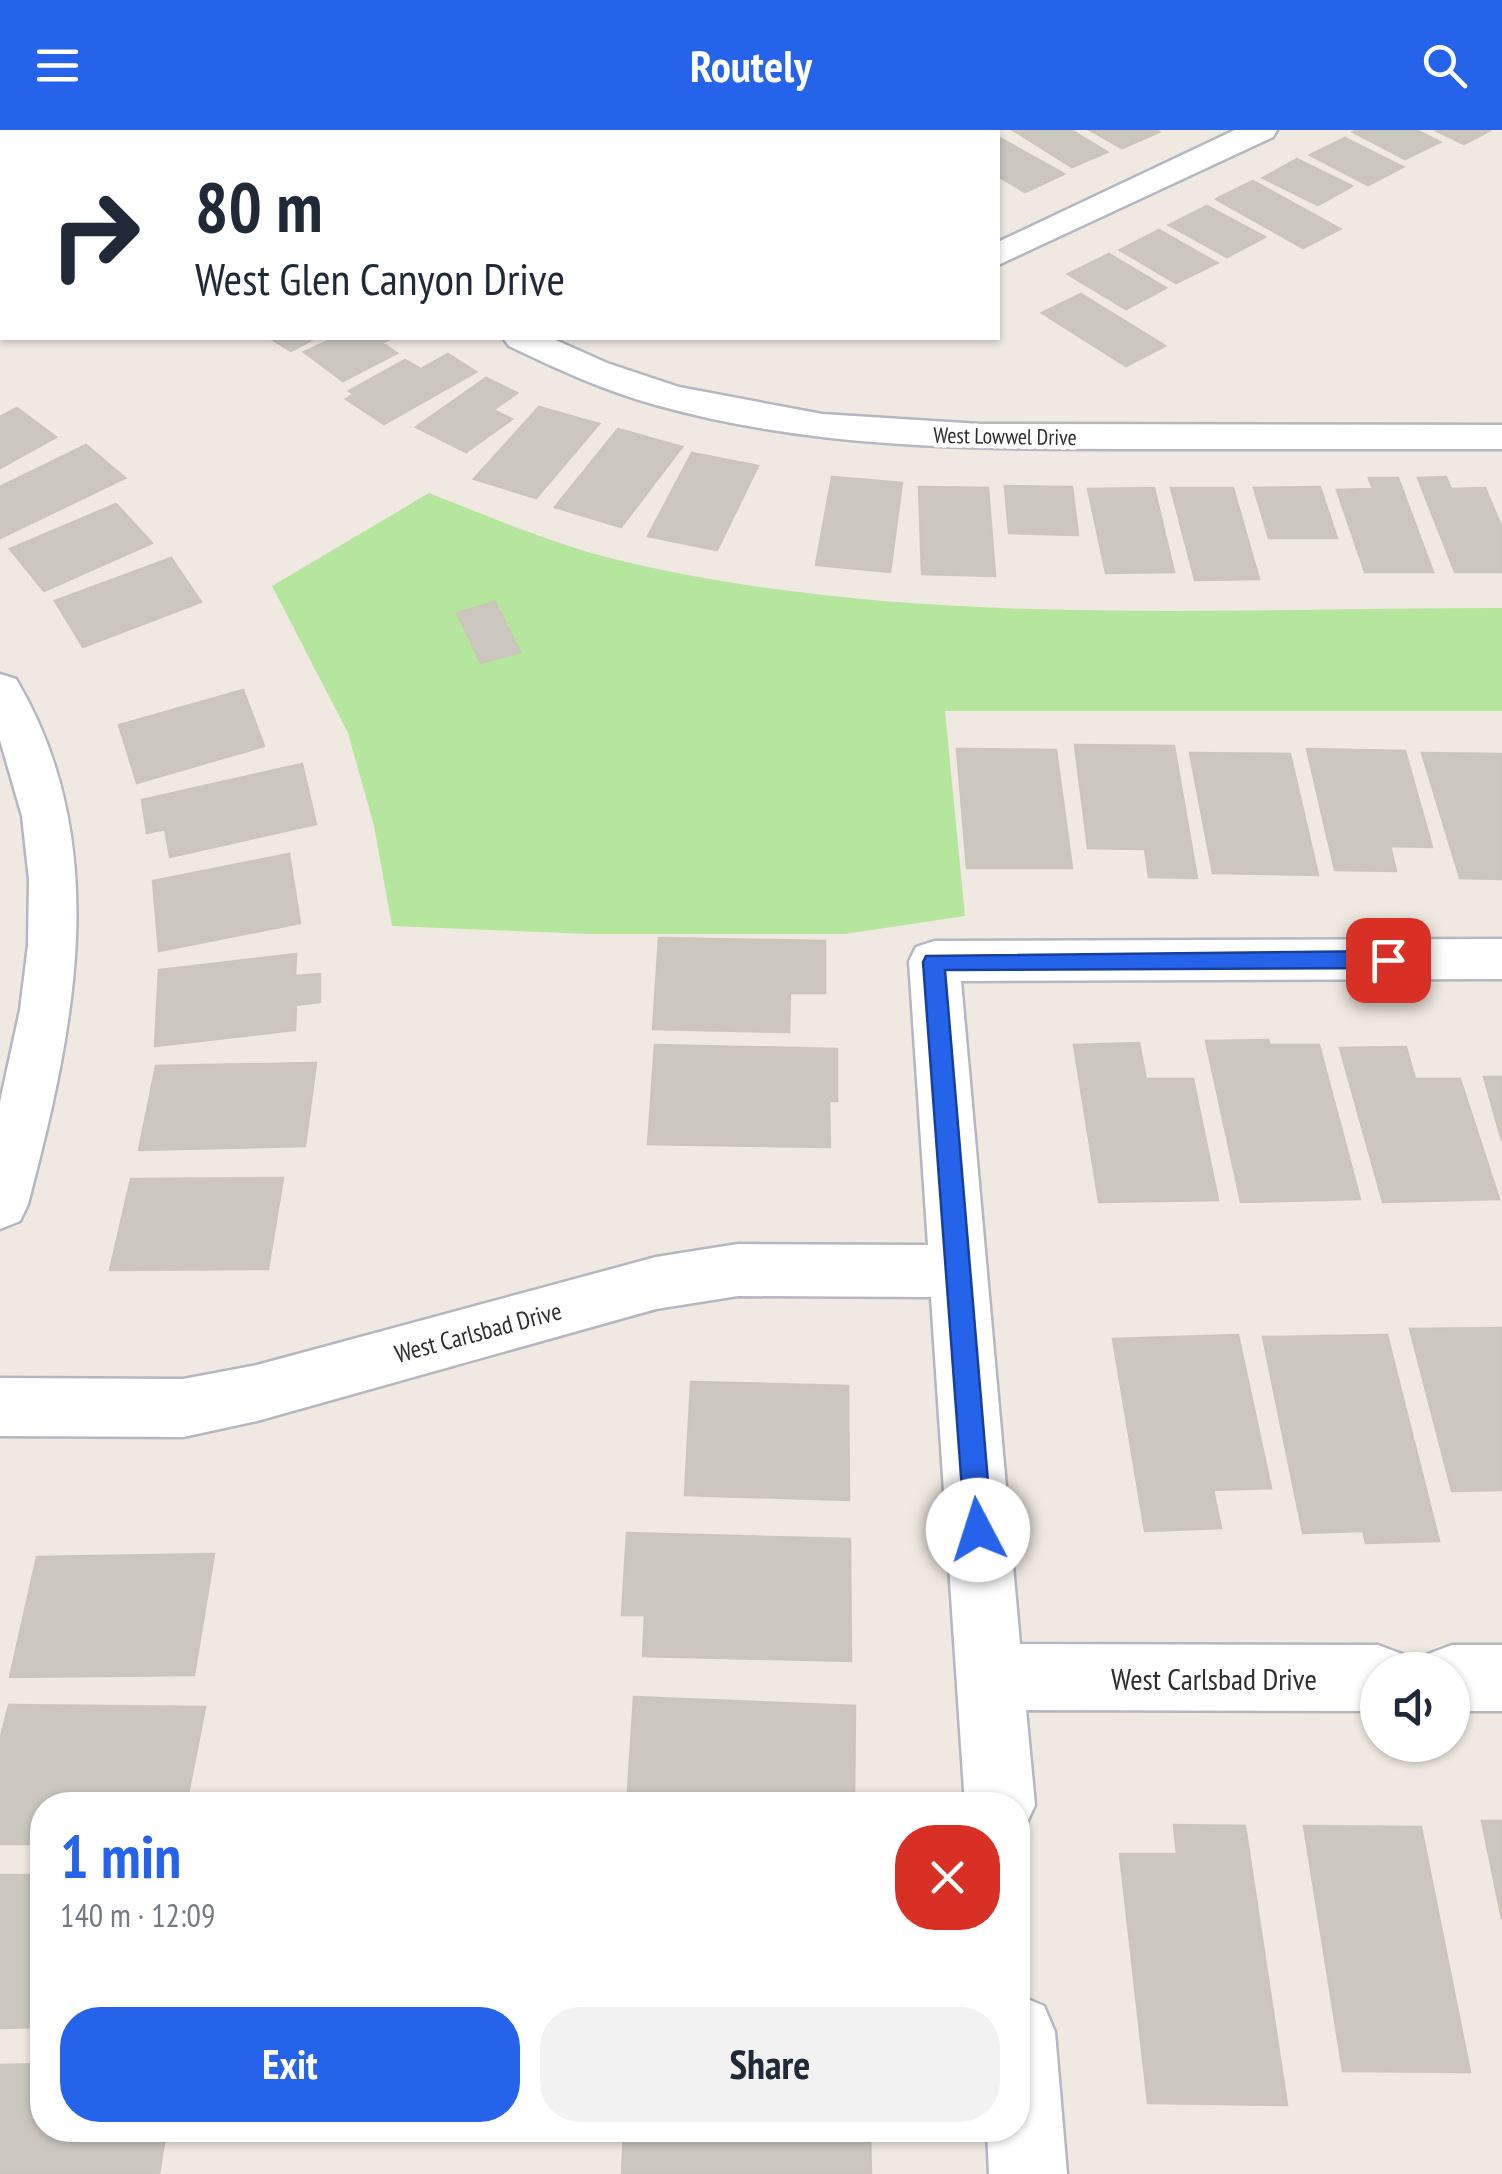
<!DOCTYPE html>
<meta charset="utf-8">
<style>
:root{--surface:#fff;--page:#f2f2f3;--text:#1f2937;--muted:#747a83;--accent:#2563eb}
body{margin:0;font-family:"PT Sans Narrow",sans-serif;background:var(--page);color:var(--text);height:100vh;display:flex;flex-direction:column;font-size:38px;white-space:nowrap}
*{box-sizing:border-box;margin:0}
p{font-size:32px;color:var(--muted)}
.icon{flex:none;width:55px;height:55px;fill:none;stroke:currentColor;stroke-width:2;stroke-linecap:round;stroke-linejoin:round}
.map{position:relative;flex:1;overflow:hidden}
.side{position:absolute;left:30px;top:1662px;width:1000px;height:350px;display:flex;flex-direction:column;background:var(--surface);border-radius:40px;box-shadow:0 2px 8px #0004}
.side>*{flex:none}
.hud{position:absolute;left:0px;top:0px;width:1000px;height:210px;box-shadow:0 2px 8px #0004;background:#fff;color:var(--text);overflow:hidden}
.controls{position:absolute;left:1360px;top:1522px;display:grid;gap:20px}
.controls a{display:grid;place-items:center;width:110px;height:110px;border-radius:50%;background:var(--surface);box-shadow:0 2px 8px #0004;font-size:50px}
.pin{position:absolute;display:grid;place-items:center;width:85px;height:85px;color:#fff;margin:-42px;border-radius:20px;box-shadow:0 5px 15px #0006}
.me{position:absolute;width:110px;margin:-55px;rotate:355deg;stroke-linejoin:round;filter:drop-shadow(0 0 8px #0008)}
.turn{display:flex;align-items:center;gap:35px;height:210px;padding:0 30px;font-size:45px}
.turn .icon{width:130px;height:130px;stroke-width:2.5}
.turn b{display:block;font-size:70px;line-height:85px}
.round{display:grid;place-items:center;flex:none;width:105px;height:105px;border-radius:40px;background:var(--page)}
.overview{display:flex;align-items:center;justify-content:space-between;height:170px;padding:0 30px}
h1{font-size:60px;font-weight:700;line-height:75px;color:var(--accent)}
.button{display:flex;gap:20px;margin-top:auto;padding:20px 30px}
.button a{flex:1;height:115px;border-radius:40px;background:var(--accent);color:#fff;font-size:40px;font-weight:700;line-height:115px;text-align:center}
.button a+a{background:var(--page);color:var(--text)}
header{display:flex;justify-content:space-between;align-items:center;height:130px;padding:0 30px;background:var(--accent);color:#fff;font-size:45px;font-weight:700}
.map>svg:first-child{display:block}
.green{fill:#b6e59e}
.building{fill:#cbc7bf;stroke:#cbc5ba;stroke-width:2.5}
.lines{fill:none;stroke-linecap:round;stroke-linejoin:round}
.minor-casing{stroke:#b4b7c1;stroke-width:5}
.minor{fill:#fff;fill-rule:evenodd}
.route{fill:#2563eb;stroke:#184099;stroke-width:2.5}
.labels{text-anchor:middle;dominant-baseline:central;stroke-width:9;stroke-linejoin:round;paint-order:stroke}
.far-street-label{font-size:22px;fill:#2e2e2e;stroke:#fff}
.street-label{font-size:25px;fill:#2e2e2e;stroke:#fff}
.near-street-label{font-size:30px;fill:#2e2e2e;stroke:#fff}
</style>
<header><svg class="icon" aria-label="menu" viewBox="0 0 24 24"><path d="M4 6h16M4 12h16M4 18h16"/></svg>Routely<svg class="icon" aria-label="search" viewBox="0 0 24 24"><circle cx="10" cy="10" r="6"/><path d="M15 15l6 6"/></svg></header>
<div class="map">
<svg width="1502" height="2044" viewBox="0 0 1502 2044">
<rect width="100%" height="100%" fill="#efe9e1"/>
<path class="green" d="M429 363C490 387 551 413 614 429 901 499 1208 478 1502 478V581H945L965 786 845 804H590L392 796 374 696 348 603 272 456Z"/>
<path class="building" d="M1013 0H1071L1107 22 1072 37Z
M1090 0H1156L1159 2 1122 18Z
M1358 0H1416L1440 12 1405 29 1353 2Z
M1435 0H1491L1464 14Z
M998 7 1064 44 1025 62 998 46Z
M1345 8 1403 37 1368 55 1310 25Z
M1297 29 1352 56 1318 75 1263 48Z
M1253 51 1340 99 1303 118 1216 69Z
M1207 76 1265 107 1227 127 1169 95Z
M1159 100 1217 133 1176 153 1120 120Z
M1109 124 1166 158 1126 179 1068 144Z
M1081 164 1165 216 1126 236 1042 183Z
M270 208H315L291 221Z
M335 208H392L382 213 397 223 343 251 304 222Z
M448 224 476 242 384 294 346 269 354 264 349 261 405 230 421 239Z
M486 248 517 263 493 280 512 289 466 322 416 297Z
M539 277 599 294 536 368 474 349Z
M17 278 56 307 0 338V287Z
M618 299 682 317 621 397 555 377Z
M86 315 125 348 0 408V357Z
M692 323 758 336 717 420 648 406Z
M832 347 902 353 890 442 816 435Z
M1446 347 1451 359 1485 358 1502 398V442H1455L1418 348Z
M1369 348H1398L1433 442H1365L1337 360 1373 359Z
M1005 356 1072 357 1078 405 1009 403Z
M919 357 988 358 995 446 922 444Z
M1320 357 1337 408H1269L1254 358Z
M1154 358 1174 442 1106 443 1088 359Z
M1171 358H1233L1259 449 1195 450Z
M116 374 152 413 44 461 10 419Z
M171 428 201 472 83 517 55 471Z
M495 472 520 522 481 533 457 483Z
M243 560 264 616 137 653 119 595Z
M1075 615 1174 616 1197 748 1149 747 1145 719 1088 718Z
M957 619 1056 620 1072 738H967Z
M1307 619 1405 621 1432 717 1390 716 1396 741 1335 740Z
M1190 623 1290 624 1318 745 1213 743Z
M1422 623 1502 624V749L1460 748Z
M302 634 316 694 170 727 165 699 147 703 142 670Z
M289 724 300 793 159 821 153 751Z
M659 808 825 811V863H790L789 902 653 899Z
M296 824 295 846 320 844V872L296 875 295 900 155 916 159 840Z
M1268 910 1270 915H1319L1360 1069 1241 1072 1206 911Z
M1139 913 1146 949H1193L1218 1070 1099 1072 1074 915Z
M655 915 837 919V971H829L830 1017 648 1014Z
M1406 917 1415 949H1460L1499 1069 1383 1072 1340 918Z
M316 933 305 1016 139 1020 156 936Z
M1484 947H1502V1011Z
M283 1048 268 1139 110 1140 131 1049Z
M1502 1198V1360L1452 1361 1410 1199Z
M1238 1205 1271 1358 1213 1360 1221 1398 1145 1401 1113 1209Z
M1387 1205 1439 1411 1366 1413 1363 1401 1303 1403 1263 1207Z
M691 1252 848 1256 849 1370 685 1365Z
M627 1403 850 1409 851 1531 643 1526 645 1485H622Z
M214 1424 194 1545 10 1547 37 1427Z
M634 1567 855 1576 854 1675H627Z
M9 1575 205 1577 186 1675H42V1714H0V1610Z
M1482 1691H1502V1789Z
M1174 1695 1245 1696 1287 1975 1148 1973 1120 1724H1177Z
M1304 1696 1421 1697 1470 1942 1343 1941Z
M0 1745H42V1897L0 1898Z
M42 1934V2000H166L159 2044H0V1935Z
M624 2000H870L871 2044H622Z"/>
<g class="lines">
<g class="minor-casing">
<path id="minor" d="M105 0H142L143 2H106Z
M1235 0H1277L1273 7 998 135V112Z
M503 208H551L607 233 679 257 822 284 980 294 1502 295V319C1383 319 1264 319 1146 319 982 319 816 320 656 275 605 261 557 239 509 216Z
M0 544 16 549C114 714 74 899 28 1074L20 1091 0 1099V972L20 880 28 815 29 750 22 686 0 610Z
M1502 809V849L961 851 1020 1514 1378 1515 1402 1524 1408 1540H1378V1581L1026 1580 1035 1675 1024 1699 1018 1702V1675H965L931 1167 738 1166 656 1179 257 1291 183 1307 0 1306V1248L183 1249 257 1235 656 1127 738 1114 928 1115 909 831 916 817 934 811Z
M1452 1515H1502V1581H1452V1540H1422L1428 1524Z
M1018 1865 1044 1876 1055 1902 1067 2044H989L987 2000H1018Z"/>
</g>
<use href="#minor" class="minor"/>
</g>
<path class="route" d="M1388 821 1399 830 1388 838 945 840 992 1400 988 1409 978 1413 969 1409 965 1400 923 832 926 826Z"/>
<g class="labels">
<g class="far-street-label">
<text transform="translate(1005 306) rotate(1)">West Lowwel Drive</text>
</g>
<g class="street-label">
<text transform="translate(478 1202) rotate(-15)">West Carlsbad Drive</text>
</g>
<g class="near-street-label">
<text x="1214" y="1548">West Carlsbad Drive</text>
</g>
</g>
</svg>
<div class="controls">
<a><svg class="icon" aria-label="sound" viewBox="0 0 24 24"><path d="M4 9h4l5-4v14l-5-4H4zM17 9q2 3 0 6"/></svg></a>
</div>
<div class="pin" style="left:1388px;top:830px;background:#d93025"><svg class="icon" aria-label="arrive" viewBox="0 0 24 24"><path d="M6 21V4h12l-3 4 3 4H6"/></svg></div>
<svg class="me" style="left:978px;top:1400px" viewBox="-20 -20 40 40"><circle r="19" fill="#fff"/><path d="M0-13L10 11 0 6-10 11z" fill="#2563eb"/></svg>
<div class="hud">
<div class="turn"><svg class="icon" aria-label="right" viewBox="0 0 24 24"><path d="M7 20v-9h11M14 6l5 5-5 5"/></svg><div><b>80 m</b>West Glen Canyon Drive</div></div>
</div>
<section class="side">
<div class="overview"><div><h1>1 min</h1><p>140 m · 12:09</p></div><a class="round" style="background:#d93025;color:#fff"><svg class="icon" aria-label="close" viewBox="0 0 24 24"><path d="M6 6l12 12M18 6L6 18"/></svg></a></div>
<div class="button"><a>Exit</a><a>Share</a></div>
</section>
</div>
